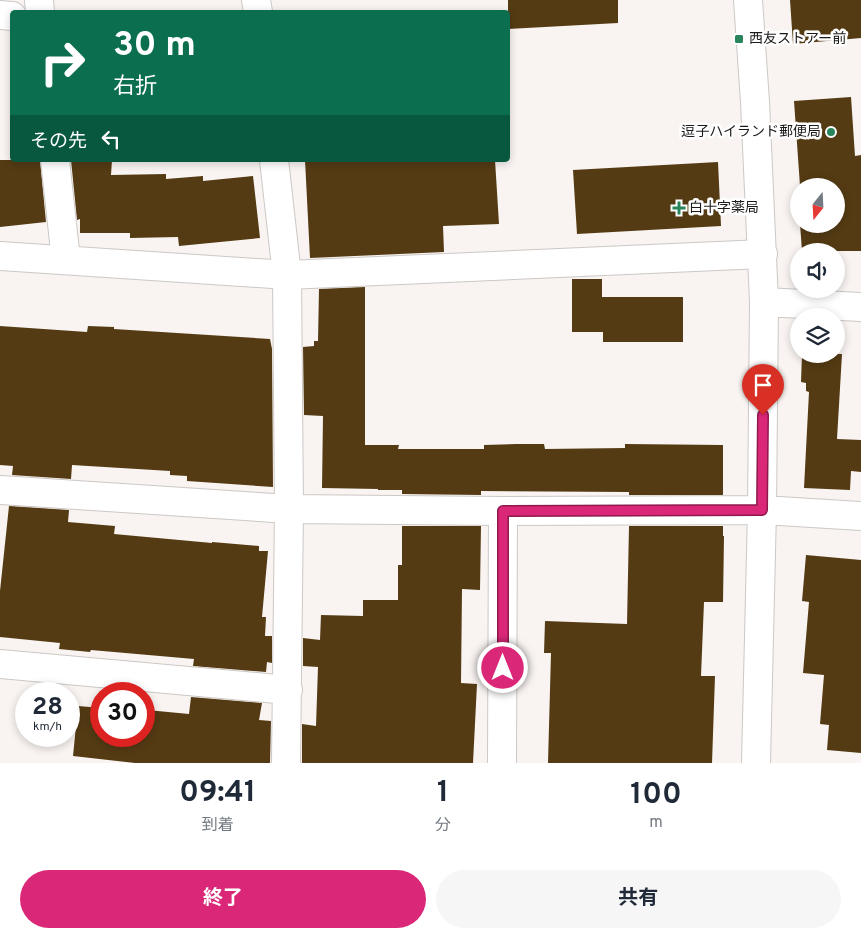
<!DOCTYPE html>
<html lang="ja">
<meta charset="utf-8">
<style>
:root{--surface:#fff;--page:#f6f6f7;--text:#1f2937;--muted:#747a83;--accent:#db2777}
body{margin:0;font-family:Overpass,"Noto Sans JP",sans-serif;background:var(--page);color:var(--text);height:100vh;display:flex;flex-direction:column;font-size:19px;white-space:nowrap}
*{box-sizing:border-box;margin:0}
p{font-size:16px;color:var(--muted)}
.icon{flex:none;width:28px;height:28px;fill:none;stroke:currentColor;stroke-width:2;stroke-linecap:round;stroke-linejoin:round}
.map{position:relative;height:763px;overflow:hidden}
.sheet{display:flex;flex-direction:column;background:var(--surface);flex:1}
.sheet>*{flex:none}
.top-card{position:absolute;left:10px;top:10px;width:500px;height:152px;border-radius:5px;box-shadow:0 2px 8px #0003;background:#0b6e4f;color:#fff;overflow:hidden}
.needle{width:32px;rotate:198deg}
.fabs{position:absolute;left:790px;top:178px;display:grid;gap:10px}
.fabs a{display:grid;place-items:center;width:55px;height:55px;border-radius:50%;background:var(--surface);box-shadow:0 2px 8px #0003;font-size:25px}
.speed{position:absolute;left:15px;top:682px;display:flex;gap:10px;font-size:25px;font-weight:700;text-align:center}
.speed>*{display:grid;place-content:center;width:65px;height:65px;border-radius:50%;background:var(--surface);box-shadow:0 2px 8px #0003;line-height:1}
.speed small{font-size:12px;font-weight:400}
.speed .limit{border:8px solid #d22;background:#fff;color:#111}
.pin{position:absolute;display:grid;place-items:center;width:42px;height:42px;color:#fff;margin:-51px -21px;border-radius:50% 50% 50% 0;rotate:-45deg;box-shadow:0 0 5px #0007}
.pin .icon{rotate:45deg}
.me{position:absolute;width:55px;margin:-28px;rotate:0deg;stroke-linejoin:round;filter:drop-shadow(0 0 4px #0008)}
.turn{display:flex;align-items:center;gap:18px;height:105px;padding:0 20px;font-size:22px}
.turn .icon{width:65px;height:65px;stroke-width:2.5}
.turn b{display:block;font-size:35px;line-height:42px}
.then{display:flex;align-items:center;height:48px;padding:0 20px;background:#0003;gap:10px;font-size:19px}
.eta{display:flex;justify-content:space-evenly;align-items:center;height:85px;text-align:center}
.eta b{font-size:30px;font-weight:700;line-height:35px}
.primary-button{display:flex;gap:10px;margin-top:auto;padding:10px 20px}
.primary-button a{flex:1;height:58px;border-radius:30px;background:var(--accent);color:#fff;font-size:20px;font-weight:700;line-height:58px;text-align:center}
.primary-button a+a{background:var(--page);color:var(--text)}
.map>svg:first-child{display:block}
.building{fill:#543b14}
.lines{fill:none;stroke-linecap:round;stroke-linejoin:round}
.minor-casing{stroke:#ccc8c5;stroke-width:30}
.minor{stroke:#fff;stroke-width:28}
.route-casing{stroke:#8e194d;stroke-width:12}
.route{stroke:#db2777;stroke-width:9}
.poi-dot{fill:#29855b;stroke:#fff;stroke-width:2}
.labels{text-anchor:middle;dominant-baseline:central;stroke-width:5;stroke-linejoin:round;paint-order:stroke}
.poi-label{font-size:14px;fill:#1b1a19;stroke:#fff;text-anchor:start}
</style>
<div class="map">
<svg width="861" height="763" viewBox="0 0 861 763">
<rect width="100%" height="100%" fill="#f9f4f1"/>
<path class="building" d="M508 0H618V23L508 29Z
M790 0H861V38L793 44Z
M851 97 855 156 861 155V251H802L800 224H836V186H800L794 101Z
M0 160H40L46 222 0 227Z
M71 160H112L111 175 166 174V179L203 176V181L253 176 260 238 179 246 178 237 130 238V233H80V219L77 220Z
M305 160H495L499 224 443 226 444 252 310 258Z
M718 162 721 226 577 234 573 170Z
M572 279H602V297H683V342H603V332H572Z
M365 287V445H399L398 449H484V445L516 444H544L545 449 625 448V444L723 445V495H629V492L481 491V495L402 494V490H378V489L322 488 323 416 304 415 303 347 314 346V341H318L319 289Z
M0 326 87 332 88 326 114 327V329L270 339 272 349 273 487 187 481V476L170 475V471L72 465 71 479 12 475 13 466 0 465Z
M802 354H842L837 439 861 440V472L851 471 850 490 804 488 809 392 806 391V383L801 382Z
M9 506 69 510 68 522 115 526 114 534 212 543V542L259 546V551H268L262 617H266L265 636H272V663L267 662 266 672 193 666 194 659 91 650 90 652 59 649 60 643 0 637V591Z
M402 526H481L480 590 462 589 461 683 477 684 473 763H302V724L316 726 318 667 303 666V638L320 640 321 615 363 616V600H398V565H402Z
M629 526H723V536H724L723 602H704L701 676H715L712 763H548L551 653H544L545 621 627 624Z
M806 555 861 560V753L827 750 829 725 820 724 824 675 803 673 809 602 802 601Z
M191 697 262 703 259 720 271 721 270 763H135L73 756 78 706 101 708V736H144V712H146L147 710 189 714Z"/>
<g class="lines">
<g class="minor-casing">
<path id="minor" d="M39 0 40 12
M256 0 258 12
M748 0 755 102 764 302 762 510 756 763
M0 15 12 16
M55 160 66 260
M274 160 287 275 289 509 286 763
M0 256 287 275 763 254
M764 302 861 307
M0 490 289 509 503 511 762 510 861 516
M0 664 288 690
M502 763 503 511"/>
</g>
<use href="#minor" class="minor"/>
</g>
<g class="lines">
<g class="route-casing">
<path id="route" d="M503 668V511L762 510 763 415"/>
</g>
<use href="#route" class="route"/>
</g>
<g class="poi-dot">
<rect x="734" y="34" width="10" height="10" rx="2.5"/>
<circle cx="831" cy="132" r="5"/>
<path d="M676.5 200.5h5v5h5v5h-5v5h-5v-5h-5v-5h5z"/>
</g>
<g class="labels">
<g class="poi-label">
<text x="749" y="39">西友ストアー前</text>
<text x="821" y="132" text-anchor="end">逗子ハイランド郵便局</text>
<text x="689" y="208">白十字薬局</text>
</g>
</g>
</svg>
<div class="fabs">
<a><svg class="needle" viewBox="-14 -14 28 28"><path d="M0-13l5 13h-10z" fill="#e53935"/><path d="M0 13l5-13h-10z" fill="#747a83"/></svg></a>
<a><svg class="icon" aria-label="sound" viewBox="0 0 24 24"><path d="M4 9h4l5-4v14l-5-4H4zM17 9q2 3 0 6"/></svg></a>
<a><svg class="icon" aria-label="layers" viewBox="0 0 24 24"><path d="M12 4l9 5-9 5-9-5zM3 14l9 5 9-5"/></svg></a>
</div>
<div class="speed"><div>28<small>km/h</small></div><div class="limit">30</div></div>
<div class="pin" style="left:763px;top:415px;background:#d93025"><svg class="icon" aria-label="arrive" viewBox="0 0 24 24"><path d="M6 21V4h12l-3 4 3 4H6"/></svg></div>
<svg class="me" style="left:503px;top:668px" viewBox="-20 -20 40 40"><circle r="17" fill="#db2777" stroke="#fff" stroke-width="3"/><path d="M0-11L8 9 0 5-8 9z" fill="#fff"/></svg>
<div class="top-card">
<div class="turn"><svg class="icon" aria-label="right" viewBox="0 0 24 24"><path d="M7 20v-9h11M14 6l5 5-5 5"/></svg><div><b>30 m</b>右折</div></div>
<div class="then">その先<svg class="icon" aria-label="left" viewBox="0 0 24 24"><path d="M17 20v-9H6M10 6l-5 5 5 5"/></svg></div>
</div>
</div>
<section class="sheet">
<div class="eta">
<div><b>09:41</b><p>到着</p></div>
<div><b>1</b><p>分</p></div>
<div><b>100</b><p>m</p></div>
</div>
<div class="primary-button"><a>終了</a><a>共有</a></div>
</section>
